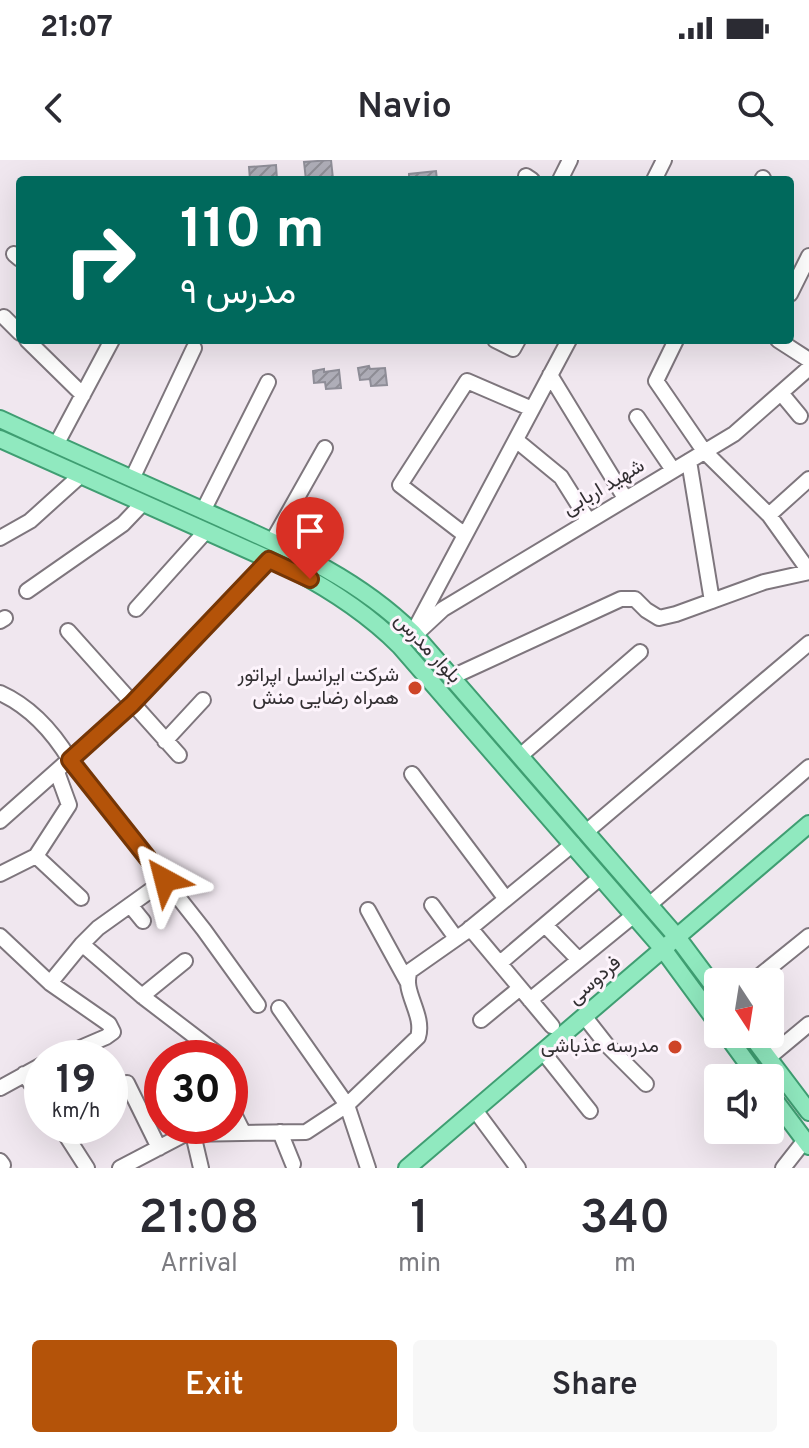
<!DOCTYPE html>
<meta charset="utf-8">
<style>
:root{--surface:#fff;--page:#f7f7f7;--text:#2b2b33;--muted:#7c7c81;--accent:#b45309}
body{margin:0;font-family:Overpass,Vazirmatn,sans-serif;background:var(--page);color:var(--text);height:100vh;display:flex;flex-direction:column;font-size:30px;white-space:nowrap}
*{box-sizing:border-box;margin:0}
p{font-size:26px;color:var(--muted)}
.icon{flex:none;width:44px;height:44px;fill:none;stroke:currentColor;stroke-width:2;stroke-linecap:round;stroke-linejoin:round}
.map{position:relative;height:1008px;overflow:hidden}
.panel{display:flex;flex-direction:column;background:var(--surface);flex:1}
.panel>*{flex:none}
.guide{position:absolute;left:16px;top:16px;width:778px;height:168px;border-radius:8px;box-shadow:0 8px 32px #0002;background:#00695c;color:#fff;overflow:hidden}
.needle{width:52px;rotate:168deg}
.buttons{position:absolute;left:704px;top:808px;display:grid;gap:16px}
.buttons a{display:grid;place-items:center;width:80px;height:80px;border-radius:8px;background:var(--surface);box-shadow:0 8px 32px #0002;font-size:40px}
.speed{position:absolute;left:24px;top:880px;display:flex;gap:16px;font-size:40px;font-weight:700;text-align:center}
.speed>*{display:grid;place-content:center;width:104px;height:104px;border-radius:50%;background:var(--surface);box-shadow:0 8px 32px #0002;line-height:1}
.speed small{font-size:20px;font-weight:400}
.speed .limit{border:12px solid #d22;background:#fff;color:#111}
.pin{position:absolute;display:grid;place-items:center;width:68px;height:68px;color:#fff;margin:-82px -34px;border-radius:50% 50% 50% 0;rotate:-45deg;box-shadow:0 0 8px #0007}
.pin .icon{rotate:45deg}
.me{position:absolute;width:88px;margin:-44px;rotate:322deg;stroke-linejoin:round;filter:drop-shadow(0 0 6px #0008)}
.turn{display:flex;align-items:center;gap:28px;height:168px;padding:0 32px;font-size:36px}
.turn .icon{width:104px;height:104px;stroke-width:2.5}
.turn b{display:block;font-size:56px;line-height:68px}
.eta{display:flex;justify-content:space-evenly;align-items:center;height:136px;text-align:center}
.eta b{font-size:48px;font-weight:600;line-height:56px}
.action{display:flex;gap:16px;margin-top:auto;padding:16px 32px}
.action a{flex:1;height:92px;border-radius:8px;background:var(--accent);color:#fff;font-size:32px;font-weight:600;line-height:92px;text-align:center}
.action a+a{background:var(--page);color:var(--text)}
.status{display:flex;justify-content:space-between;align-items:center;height:56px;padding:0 40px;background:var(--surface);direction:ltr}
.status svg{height:22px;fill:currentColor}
header{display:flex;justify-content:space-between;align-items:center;height:104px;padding:0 32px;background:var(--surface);font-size:36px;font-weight:600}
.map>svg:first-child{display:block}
.building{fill:url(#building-hatch);stroke:#8f8e98;stroke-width:2}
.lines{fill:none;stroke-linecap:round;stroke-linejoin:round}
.minor-casing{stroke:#7e767d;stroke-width:18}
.major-casing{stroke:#3f9e72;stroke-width:20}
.minor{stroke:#fff;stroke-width:14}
.major{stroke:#90e9bf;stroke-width:16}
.route-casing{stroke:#753606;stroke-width:20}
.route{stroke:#b45309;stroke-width:14}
.poi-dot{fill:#ce4428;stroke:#fdf4fc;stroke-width:3}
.labels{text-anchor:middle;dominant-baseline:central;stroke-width:6;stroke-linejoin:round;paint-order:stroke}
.street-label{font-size:20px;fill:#322f32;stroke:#fdf4fc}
.poi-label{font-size:20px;fill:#322f32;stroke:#fdf4fc;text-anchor:end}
</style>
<div class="status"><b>21:07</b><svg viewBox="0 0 49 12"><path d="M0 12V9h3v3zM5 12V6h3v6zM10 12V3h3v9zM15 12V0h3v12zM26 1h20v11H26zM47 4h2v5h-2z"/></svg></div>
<header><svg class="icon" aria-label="back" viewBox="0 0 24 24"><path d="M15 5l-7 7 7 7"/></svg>Navio<svg class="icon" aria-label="search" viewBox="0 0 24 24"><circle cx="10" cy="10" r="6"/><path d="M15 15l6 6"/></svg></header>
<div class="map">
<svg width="809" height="1008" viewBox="0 0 809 1008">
<defs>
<pattern id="building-hatch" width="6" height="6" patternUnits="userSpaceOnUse" patternTransform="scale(2)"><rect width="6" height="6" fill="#afaeb8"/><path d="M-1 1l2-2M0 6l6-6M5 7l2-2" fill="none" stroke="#8f8e96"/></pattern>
</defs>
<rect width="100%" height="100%" fill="#f0e7ef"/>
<path class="building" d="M331 0 333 19 306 20 304 2Z
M276 5 277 20H250L249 7Z
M436 11 437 20H409V14Z
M369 206 370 209 385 208 387 225 371 226 370 219 360 220 358 208Z
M324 209V212L339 210 341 228 326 229 325 222 314 223 313 211Z"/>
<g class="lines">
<g class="minor-casing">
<path id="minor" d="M526 16 532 20
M560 20 570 0
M654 20 664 0
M762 20 763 18
M14 94 20 99
M790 134 809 96
M4 157 20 173
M27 180 83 235
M495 180 513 189 518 180
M676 180 656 221 704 291 769 355 809 411
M778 180 809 200
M550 215 625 338
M781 233 800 256
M637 257 673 310
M516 280 561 317 588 360
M56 285 112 180
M689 301 712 441
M132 319 194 188
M203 351 268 222
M769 355 809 319
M465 375 400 325 467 221 532 249
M0 378 30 361 81 315
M272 382 325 288
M27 431 123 364 143 343
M136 449 206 371
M0 461 5 458
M415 469 569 180
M68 471 179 595
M415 475 443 449 734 274 809 208
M452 517 621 439H635L646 450 659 458 676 454 764 422 809 412
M0 533C31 547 53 572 70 600L204 770 258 845
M165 581 203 540
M520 596 640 492
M412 614 506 739
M0 661 132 544 269 400
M586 672 809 483
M36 696 81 738
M0 714 36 696 69 645 57 612
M130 745 143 761
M432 745 456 778
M649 745 809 607
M368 750 408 823
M545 765 579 800
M470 768 552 866
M0 776 50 823 109 864 113 872 106 877 57 898
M82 784 142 836 223 898
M500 803 601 717
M752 822 809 776
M50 823 82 784 98 768 165 720
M142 836 185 801
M530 840 634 755
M279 848 347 945 368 1008
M584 856 606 884 646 924
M481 860 520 828
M543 892 590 951
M768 898 809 864
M24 914 42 939
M127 923 159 988
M0 928 42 905
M230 946 243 972
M475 950 518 1008
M60 966 87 1008
M280 972 293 1004
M193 974 201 1008
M0 1001 3 1005
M120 1008 185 974 306 972 347 945 418 877C425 854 401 831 410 811L467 771 573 684
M783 1008 805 980"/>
</g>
<g class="major-casing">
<path id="major" d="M0 259C67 290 135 320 202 350 279 385 352 413 413 473L677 777 718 832
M0 279 293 410C333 431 368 454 400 486L663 789 718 864
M726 874 758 918
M750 874 809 952
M770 934 809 986
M407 1008 809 664"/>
</g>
<use href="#minor" class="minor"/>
<use href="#major" class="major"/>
</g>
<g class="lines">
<g class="route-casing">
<path id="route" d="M165 720 70 600 132 544 269 400 310 419"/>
</g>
<use href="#route" class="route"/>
</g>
<g class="poi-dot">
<circle cx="415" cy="528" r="8"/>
<circle cx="675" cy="887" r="8"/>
</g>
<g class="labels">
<g class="street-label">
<text transform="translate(604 328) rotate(-31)">شهید اربابی</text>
<text transform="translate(427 489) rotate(47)">بلوار مدرس</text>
<text transform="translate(595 821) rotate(-41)">فردوسی</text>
</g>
<g class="poi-label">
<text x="399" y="516">شرکت ایرانسل اپراتور<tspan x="399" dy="23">همراه رضایی منش</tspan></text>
<text x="659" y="887">مدرسه عذباشی</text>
</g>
</g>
</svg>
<div class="buttons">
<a><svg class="needle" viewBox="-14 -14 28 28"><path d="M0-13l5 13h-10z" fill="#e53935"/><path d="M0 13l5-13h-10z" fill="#7c7c81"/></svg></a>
<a><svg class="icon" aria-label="sound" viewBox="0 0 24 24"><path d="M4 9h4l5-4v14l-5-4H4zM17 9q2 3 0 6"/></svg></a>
</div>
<div class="speed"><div>19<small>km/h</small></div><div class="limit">30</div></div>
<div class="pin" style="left:310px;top:419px;background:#d93025"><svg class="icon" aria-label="arrive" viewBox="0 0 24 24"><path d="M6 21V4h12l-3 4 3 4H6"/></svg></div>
<svg class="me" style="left:165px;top:720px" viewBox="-20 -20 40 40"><path d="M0-17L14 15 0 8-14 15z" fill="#b45309" stroke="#fff" stroke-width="4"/></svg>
<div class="guide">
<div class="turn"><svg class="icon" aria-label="right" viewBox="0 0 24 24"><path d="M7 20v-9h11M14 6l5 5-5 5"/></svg><div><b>110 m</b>مدرس ۹</div></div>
</div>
</div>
<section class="panel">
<div class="eta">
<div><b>21:08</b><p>Arrival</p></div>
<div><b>1</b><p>min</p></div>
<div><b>340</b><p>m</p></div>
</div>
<div class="action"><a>Exit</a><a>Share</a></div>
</section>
